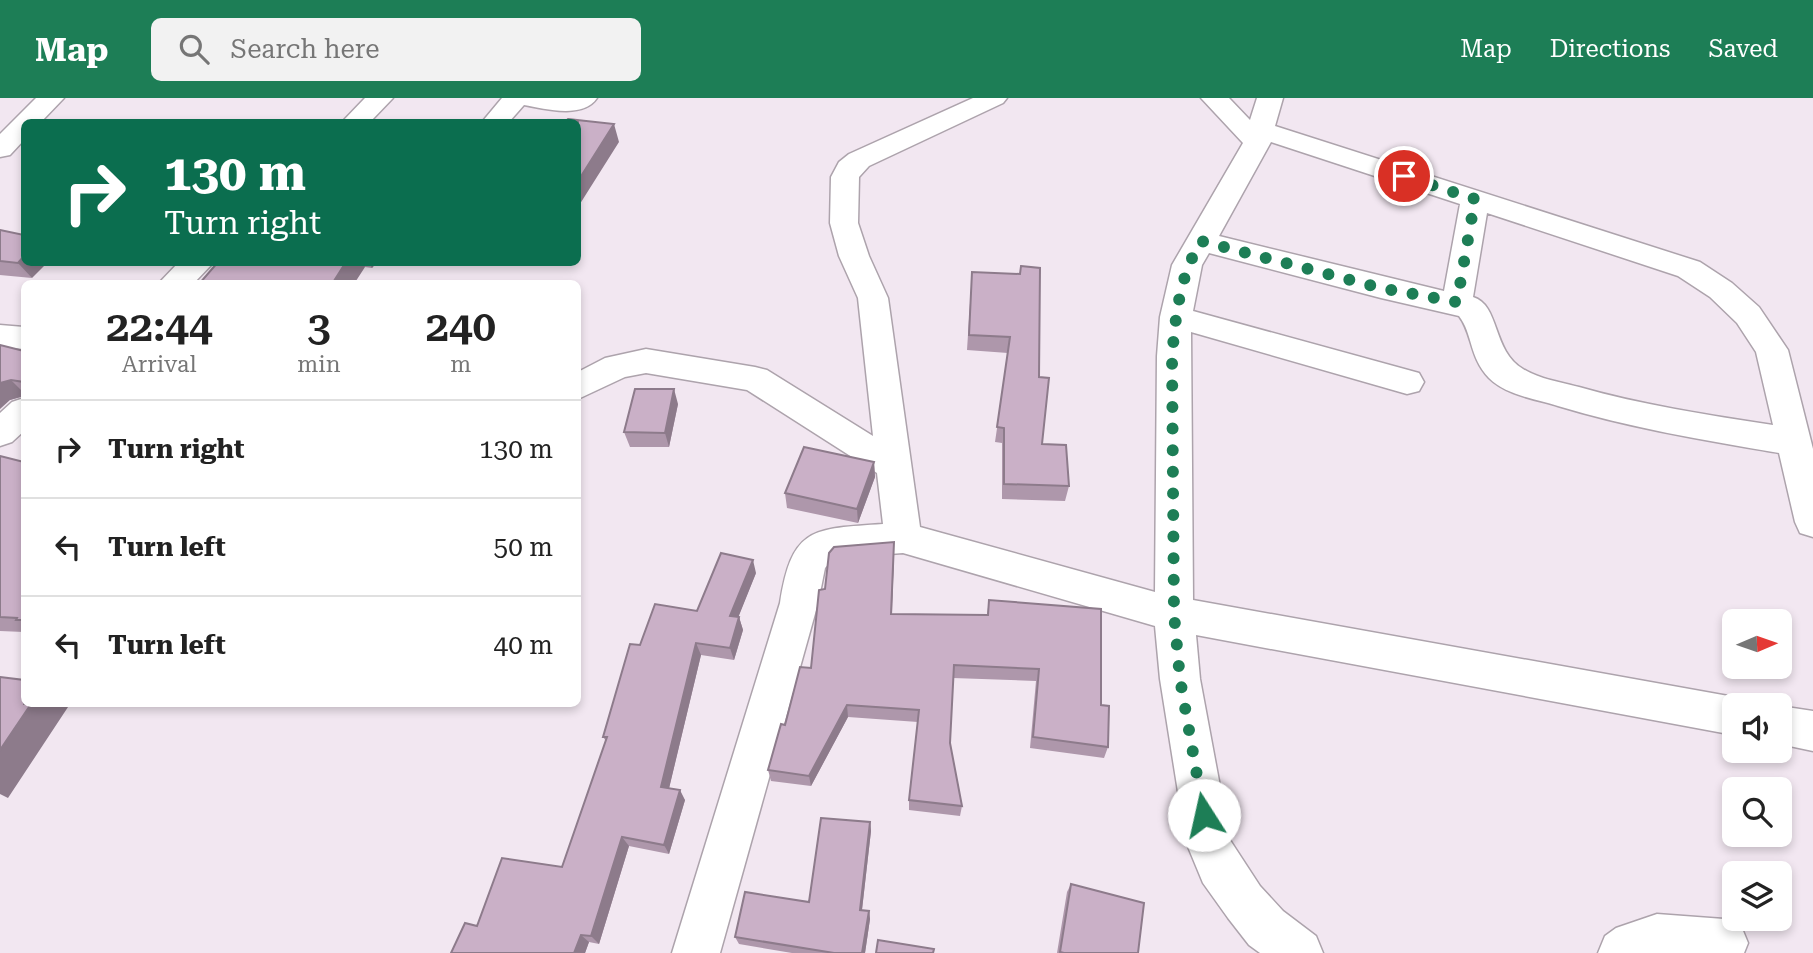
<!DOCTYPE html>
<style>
:root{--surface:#fff;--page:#f2f2f2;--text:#222;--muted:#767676;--line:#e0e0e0;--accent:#1d7e56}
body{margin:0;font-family:"Roboto Serif",serif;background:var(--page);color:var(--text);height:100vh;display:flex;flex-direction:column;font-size:26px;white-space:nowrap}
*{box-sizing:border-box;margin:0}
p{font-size:23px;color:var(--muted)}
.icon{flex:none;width:38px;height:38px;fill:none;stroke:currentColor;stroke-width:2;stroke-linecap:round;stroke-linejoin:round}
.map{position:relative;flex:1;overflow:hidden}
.drawer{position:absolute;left:21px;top:182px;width:560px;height:427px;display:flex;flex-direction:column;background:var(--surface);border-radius:10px;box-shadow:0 4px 10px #0003}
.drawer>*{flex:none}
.banner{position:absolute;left:21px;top:21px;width:560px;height:147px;border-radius:10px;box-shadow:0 4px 10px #0003;background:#0b6e4f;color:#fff;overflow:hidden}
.needle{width:46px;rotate:88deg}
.buttons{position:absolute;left:1722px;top:511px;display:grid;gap:14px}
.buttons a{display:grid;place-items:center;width:70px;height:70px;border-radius:10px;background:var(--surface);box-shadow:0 4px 10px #0003;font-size:35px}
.pin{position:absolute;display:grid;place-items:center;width:60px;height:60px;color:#fff;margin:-30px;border:4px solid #fff;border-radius:50%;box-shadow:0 2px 7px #0007}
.me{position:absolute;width:77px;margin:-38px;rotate:350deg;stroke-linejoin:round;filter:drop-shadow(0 0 5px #0008)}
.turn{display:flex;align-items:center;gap:24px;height:147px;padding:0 28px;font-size:32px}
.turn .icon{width:91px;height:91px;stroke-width:2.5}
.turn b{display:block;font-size:49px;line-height:60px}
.eta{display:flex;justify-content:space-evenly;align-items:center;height:119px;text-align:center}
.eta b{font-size:42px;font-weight:600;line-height:49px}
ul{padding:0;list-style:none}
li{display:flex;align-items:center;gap:21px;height:98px;padding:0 28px;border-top:2px solid var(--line)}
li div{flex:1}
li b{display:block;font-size:26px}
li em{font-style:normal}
header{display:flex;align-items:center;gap:42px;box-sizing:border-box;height:98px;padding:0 35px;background:var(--accent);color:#fff}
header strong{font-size:33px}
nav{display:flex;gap:38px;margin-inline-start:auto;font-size:24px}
.search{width:490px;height:63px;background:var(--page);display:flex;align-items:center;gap:18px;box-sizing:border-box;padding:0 24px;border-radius:10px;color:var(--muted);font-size:26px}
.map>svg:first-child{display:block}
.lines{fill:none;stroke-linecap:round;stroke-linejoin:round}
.street-casing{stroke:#ada3ac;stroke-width:3}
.street{fill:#fff;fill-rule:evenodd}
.wall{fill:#ae97ab}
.shaded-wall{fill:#8d7b8b}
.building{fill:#cab0c7;stroke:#8d7b8b;stroke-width:2}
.route{stroke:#1d7e56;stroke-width:12;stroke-dasharray:0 21.6}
</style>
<header>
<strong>Map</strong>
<div class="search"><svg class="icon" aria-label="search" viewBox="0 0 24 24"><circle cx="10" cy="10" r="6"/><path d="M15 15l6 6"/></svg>Search here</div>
<nav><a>Map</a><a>Directions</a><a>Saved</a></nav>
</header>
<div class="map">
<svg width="1813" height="855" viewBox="0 0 1813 855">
<rect width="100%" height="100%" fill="#f2e7f1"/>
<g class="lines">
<g class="street-casing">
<path id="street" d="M36 0H64L41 24H24V42L10 57 0 59V36Z
M365 0H393L370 24H342Z
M502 0H597C583 21 545 11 524 7L509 24H482Z
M973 0H1007L1003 5 869 68 859 79 858 125 869 158 888 200 920 429 1155 494 1157 258 1160 219 1172 167 1243 45 1201 0H1229L1250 22 1257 0H1283L1275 28 1700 164 1732 185 1759 209 1788 252 1813 351V439L1800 435 1795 424 1779 355C1704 342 1630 330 1558 308 1535 301 1506 297 1489 280 1469 259 1473 236 1459 218L1381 200 1209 155 1202 167 1193 213 1419 275 1424 284 1419 293 1407 296 1191 234 1193 502 1734 599 1750 607H1734V637L1196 537 1200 581 1230 742 1260 788 1283 813 1316 838 1323 855H1260L1249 847 1228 820 1203 785 1186 744 1160 581 1155 528 903 455 834 460 825 470 818 505 720 855H672L780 505C792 428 813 431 883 426L877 375 747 292 646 275 625 279 578 301V274L605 260 646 251 755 269 767 272 873 338 858 200 839 158 830 125 831 79 839 64 849 56ZM1271 44 1460 106 1444 193 1219 138ZM1487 115 1678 178 1710 199 1737 225 1756 254 1773 327C1708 317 1642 307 1579 289 1560 284 1539 281 1523 271 1492 253 1500 207 1473 199Z
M179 164H214L193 186H158Z
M0 227 24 229V251L0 249Z
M24 300V333L12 344 0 348V315L12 304Z
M1780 608 1813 613V653L1780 646Z
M1657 816 1724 821 1741 828 1748 845 1744 855H1598L1605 838 1616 830Z"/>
</g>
<use href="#street" class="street"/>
</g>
<path class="wall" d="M0 132 32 180 0 177Z
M218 164H377L372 170 365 169Z
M972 174 1039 279 1042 346 1069 388 1065 403 1002 401V345L995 344 1008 255 967 252Z
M0 247 24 253V298L10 302Z
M678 306 669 349H630L624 334Z
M0 358 24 364V534L0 533Z
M874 364 875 379 858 425 787 410 785 395Z
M894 458 892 516 987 517 989 502 1101 607 1108 649 1104 660 1030 650 1036 583 953 580 950 645 962 708 960 718 909 712V702L918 624 848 619 811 688 771 683 768 672 785 627 811 570 825 491Z
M756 475 738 519H739L743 532 734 562 701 557 669 690 685 702 669 756 629 748 599 846 589 844 585 855H451L477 828 562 769 606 643 603 639 640 547Z
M870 724 871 733 862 812 869 813 870 821 865 855H792L739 846 735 839 809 804Z
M1071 786 1138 855H1057L1067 794Z"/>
<path class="shaded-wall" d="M614 26 619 44 578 109V83Z
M24 158V164H48L32 180 18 165Z
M346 164H363L365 169 354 186H332Z
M369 164H377L372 170Z
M11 282 24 295V298L10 302 0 311V285Z
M674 291 678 306 669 349 665 335Z
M874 364 875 379 858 425 857 411Z
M894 444V458L891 529V516Z
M753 462 756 475 734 530 730 518Z
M739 519 743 532 734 562 730 550Z
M696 545 701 557 667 699 661 689Z
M31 606H70L8 700 0 696V652Z
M847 607 848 619 811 688 809 678Z
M680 692 685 702 669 756 664 747Z
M870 724 871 733 861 820 860 812Z
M622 739 629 748 599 846 591 838Z
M869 813 870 821 865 855H862Z
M581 837 589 844 585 855H574Z"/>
<path class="building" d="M568 21 614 26 578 83V24H565Z
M0 132 24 137V158L18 165 0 163Z
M218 164H346L332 186H199Z
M1021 168 1040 170 1039 279 1049 280 1042 346 1066 347 1069 388 1004 386V330L997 329 1010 239 969 237 972 174 1020 176Z
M0 247 24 253V284L11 282 0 285Z
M635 291H674L665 335 624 334Z
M804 349 874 364 857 411 785 395Z
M0 358 24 364V522H16L17 520 0 519Z
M894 444 891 516 988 517 989 502 1101 511V607L1109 608 1108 649 1033 639 1039 571 954 567 950 645 962 708 909 702 919 612 847 607 809 678 768 672 781 626 785 627 800 569 811 570 819 492 825 491 829 455 834 449Z
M721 455 753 462 730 518 739 519 730 550 696 545 661 689 680 692 664 747 622 739 591 838 581 837 574 855H451L465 825 477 828 502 760 562 769 607 639H603L630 546 640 547 655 506 697 513Z
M0 579 24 582V606H31L0 652Z
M821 720 870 724 860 812 869 813 862 855H834L735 839 745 794 809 804Z
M1071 786 1144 805 1138 855H1064L1060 854Z
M878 842 934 851 933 855H876Z"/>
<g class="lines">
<path class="route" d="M1204 717 1180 581 1174 516 1172 258C1176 216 1179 180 1201 143L1381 190 1457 204 1475 101 1404 78"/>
</g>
</svg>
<div class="buttons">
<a><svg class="needle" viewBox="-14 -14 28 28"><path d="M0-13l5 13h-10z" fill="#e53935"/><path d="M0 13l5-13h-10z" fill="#767676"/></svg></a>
<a><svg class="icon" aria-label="sound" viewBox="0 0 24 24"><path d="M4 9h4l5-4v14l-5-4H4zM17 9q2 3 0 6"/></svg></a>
<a><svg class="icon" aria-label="search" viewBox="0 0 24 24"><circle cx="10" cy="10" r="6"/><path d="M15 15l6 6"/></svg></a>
<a><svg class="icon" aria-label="layers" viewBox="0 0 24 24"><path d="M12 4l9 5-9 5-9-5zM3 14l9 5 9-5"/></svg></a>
</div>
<div class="pin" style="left:1404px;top:78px;background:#d93025"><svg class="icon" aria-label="arrive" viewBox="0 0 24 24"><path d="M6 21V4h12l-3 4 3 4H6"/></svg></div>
<svg class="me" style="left:1204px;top:717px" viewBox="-20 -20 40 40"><circle r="19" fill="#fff"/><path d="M0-13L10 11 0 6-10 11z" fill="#1d7e56"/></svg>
<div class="banner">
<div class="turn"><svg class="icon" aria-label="right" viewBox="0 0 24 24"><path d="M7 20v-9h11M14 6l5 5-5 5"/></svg><div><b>130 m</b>Turn right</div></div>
</div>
<section class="drawer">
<div class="eta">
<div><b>22:44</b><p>Arrival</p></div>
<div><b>3</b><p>min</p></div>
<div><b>240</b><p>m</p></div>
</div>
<ul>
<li><svg class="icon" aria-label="right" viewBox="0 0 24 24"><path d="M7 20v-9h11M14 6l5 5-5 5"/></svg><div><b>Turn right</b></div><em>130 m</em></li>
<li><svg class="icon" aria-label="left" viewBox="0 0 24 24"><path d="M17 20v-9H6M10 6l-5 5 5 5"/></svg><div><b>Turn left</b></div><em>50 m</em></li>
<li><svg class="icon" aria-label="left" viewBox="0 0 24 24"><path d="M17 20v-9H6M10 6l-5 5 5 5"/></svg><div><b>Turn left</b></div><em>40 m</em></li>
</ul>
</section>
</div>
